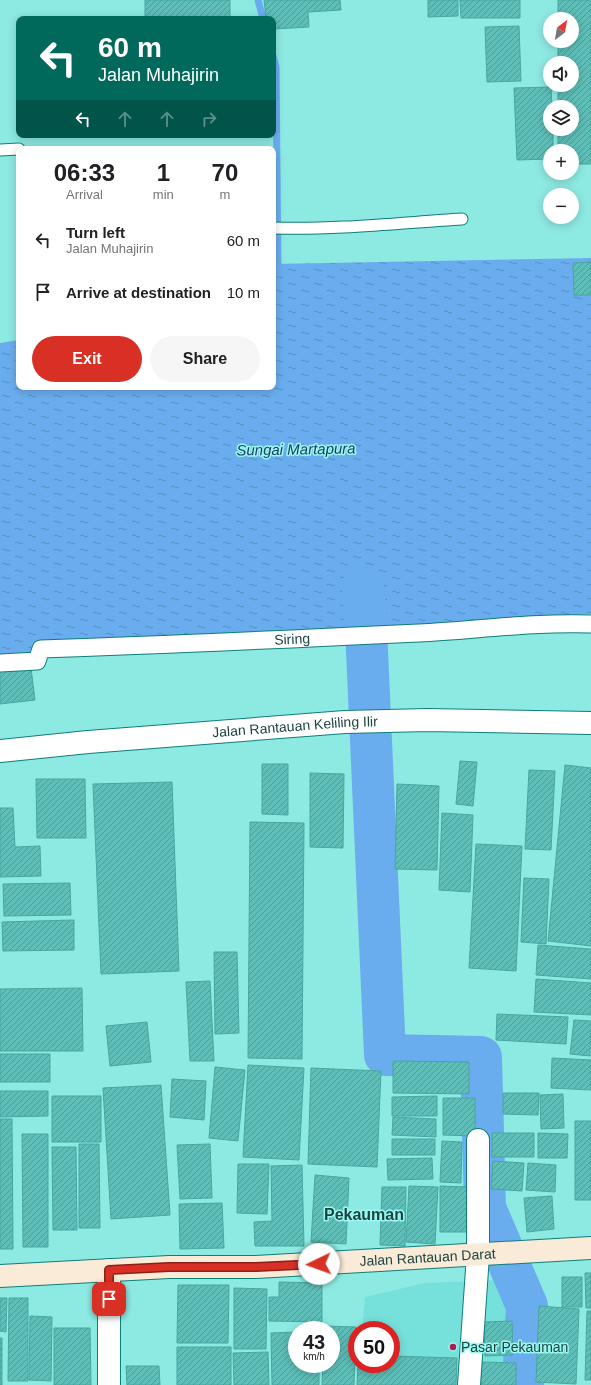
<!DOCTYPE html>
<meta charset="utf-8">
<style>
:root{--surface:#fff;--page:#f6f6f6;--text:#202124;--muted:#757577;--accent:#d93025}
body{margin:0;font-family:Arial,sans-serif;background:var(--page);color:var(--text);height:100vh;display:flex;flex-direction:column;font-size:15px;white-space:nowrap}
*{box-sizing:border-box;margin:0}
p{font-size:13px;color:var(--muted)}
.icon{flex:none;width:22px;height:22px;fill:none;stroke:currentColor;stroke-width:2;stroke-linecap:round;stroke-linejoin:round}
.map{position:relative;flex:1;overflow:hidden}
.details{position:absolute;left:16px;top:146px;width:260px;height:244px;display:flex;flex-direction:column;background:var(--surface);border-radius:8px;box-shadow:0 2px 10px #0003}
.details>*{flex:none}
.hud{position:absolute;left:16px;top:16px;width:260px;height:122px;border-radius:8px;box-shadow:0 2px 10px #0003;background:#00695c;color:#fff;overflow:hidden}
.needle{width:26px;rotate:31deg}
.tools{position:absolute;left:543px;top:12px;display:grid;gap:8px}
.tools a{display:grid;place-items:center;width:36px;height:36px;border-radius:50%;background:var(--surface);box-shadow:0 2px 10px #0003;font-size:20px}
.speed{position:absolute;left:288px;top:1321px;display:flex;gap:8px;font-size:20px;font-weight:700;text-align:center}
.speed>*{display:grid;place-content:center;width:52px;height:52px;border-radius:50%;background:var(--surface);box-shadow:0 2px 10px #0003;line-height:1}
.speed small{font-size:10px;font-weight:400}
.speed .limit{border:6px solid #d22;background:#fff;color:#111}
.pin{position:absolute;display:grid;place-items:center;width:34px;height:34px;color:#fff;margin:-17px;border-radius:8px;box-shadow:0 2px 6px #0006}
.me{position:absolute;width:44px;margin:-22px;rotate:267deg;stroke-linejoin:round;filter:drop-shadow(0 0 3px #0008)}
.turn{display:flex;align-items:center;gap:14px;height:84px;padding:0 16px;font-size:18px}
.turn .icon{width:52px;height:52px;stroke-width:2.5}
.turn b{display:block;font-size:28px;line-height:34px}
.lanes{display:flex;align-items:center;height:38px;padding:0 16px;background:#0003;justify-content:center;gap:20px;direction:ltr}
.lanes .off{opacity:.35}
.eta{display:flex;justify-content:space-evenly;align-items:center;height:68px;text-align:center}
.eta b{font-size:24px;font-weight:700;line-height:28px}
.action{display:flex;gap:8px;margin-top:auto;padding:8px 16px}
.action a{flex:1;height:46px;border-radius:24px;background:var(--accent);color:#fff;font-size:16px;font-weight:700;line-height:46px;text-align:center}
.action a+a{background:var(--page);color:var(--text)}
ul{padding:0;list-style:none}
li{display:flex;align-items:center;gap:12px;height:52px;padding:0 16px}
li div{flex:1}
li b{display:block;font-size:15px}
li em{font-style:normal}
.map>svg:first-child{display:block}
.built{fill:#76e1da}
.water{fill:url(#water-ripples)}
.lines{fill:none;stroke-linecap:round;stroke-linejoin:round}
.stream{stroke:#6aadef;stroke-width:7}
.river{stroke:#6aadef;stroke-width:42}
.building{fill:url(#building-hatch);stroke:#47a6a0}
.service-casing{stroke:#0d7e78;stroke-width:13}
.pedestrian-casing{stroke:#0d7e78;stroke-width:19}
.minor-casing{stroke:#0d7e78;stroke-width:24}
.secondary-casing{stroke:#0d7e78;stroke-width:24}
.service{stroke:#fff;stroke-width:11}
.pedestrian{stroke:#fff;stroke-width:17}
.minor{stroke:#fff;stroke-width:22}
.secondary{stroke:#faebd9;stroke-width:22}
.route-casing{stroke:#8d1f18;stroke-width:10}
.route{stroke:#d93025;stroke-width:7}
.poi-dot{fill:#af1d4b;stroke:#9af8f1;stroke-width:1.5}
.labels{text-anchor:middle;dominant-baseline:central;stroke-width:3;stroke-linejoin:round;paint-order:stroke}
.street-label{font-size:14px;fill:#1c4441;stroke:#9af8f1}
.poi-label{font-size:14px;fill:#1c4441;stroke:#9af8f1;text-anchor:start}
.water-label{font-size:15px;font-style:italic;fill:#1c3f61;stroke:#9af8f1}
.quarter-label{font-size:16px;font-weight:bold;fill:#1c4441;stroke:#9af8f1}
</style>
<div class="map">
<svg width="591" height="1385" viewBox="0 0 591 1385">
<defs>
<pattern id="water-ripples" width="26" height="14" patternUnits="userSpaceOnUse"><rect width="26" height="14" fill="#6aadef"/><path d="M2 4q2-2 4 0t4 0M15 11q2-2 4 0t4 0" fill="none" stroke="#568ec3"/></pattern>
<pattern id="building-hatch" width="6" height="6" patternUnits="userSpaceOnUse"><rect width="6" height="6" fill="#60beb8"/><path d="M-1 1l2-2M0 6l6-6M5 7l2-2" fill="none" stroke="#4e9c97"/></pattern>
</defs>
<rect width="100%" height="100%" fill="#8deae3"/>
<path class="built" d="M502 1280 519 1305 512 1385H358L391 1364V1330H362L365 1297 425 1283Z"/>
<path class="water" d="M591 258V614L366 628 35 641 34 655 0 658V343L19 340V387H273V264Z"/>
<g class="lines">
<path class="stream" d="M258 0 263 19
M273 56 276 67 278 273"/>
<path class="river" d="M363 586 366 628 385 1055 481 1057 485 1208 527 1306 523 1385"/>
</g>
<path class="building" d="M145 0H230V19H145Z
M264 0H340L341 10 308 12 309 27 273 29V19H266Z
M428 0H458V16L428 17Z
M460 0H520V18H461Z
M558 0H591V164H572V151H558V129H572V107H558V85H572V63H558V41H572V19H558Z
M519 26 521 81 487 82 485 27Z
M551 87 552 107H550V129H553V151H550V159L517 160 514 88Z
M591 262V295H574L573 263Z
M31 668 35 700 0 704V671Z
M460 761 477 762 473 806 456 804Z
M262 764H288V815L262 814Z
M565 765 591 768V946L548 941Z
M529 770 555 771 551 850 525 849Z
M310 773 344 774 343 848 310 847Z
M36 779H85L86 838H37Z
M172 782 179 971 101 974 93 784Z
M397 784 439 786 437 870 395 869Z
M0 808H13L15 847 40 846 41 876 0 877Z
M442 813 473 815 470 892 439 890Z
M250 822 304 823 302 1059 248 1058Z
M476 844 522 846 516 971 469 968Z
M524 878 549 879 546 944 521 942Z
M70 883 71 915 4 916 3 884Z
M74 920V950L3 951 2 922Z
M538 945 591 949V979L536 975Z
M214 952H237L239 1033 215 1034Z
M536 979 591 983V1015L534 1012Z
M210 981 214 1061H190L186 982Z
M82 988 83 1051H0V989Z
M497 1014 568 1017 566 1044 496 1040Z
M574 1020 591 1021 590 1056 570 1054Z
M147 1022 151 1062 110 1066 106 1026Z
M0 1054H50V1082H0Z
M552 1058 591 1060V1090L551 1088Z
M393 1061 469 1062V1094L393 1093Z
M248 1065 304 1068 299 1160 243 1157Z
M215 1067 245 1070 238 1141 209 1138Z
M311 1068 381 1071 377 1167 308 1164Z
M172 1079 206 1081 204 1120 170 1117Z
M161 1085 170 1215 111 1219 103 1088Z
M0 1091H48V1116L0 1117Z
M503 1093H539L538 1115 503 1114Z
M563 1094 564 1128 541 1129 540 1095Z
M52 1096H101V1142H52Z
M437 1096V1116H392V1097Z
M443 1098H475V1136L443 1135Z
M393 1117 436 1119V1137L392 1135Z
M0 1119H12L13 1249H0Z
M575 1121H591V1200H575Z
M492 1133H534V1157H492Z
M538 1133 568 1134 567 1158H538Z
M22 1134H48V1247H23Z
M392 1139H435V1155H392Z
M442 1141 462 1142 461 1183 440 1182Z
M79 1144H99L100 1228H79Z
M210 1144 212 1198 180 1199 177 1145Z
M52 1147H76L77 1230H53Z
M432 1158 433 1179 388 1180 387 1159Z
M493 1161 524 1163 522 1191 491 1189Z
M528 1163 556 1165 555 1192 526 1190Z
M238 1164H269L267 1214 237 1213Z
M302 1165 304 1246H255L254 1222 272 1221 271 1166Z
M315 1175 349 1178 346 1244 311 1242Z
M409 1186 438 1187 435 1244 406 1242Z
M440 1186 467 1187V1232H440Z
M382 1187H406L405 1246 380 1245Z
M552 1196 554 1229 527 1232 524 1198Z
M222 1203 224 1248 180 1249 179 1204Z
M585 1273H591V1308H586Z
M562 1277H582V1307H562Z
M279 1282 322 1283V1322L269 1321V1297H279Z
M178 1285H229L228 1343H177Z
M234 1288 267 1289 266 1349H234Z
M0 1298H7L6 1332 0 1331Z
M9 1298H28V1381H8Z
M539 1306 579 1309 576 1384 536 1382Z
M587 1311H591V1380H585Z
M30 1316 52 1317 51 1381 29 1380Z
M512 1321 513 1355 485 1356 484 1322Z
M324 1326 356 1327 354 1385H322L323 1364H331V1330H324Z
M54 1328H90L91 1385H54Z
M297 1332V1364H319V1385H272L271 1333Z
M0 1338H2V1385H0Z
M177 1347H231V1385H177Z
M268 1352 269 1385H234L233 1353Z
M391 1356 457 1358 456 1385H357L358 1364H391Z
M481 1362 516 1363V1385H481Z
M126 1366H159L160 1385H127Z"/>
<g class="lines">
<g class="service-casing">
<path id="service" d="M0 150 19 149
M273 228C336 230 399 223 462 219"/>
</g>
<g class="pedestrian-casing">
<g id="pedestrian">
<path id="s1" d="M0 663 37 661 41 649C167 645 293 639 419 633 476 630 533 622 591 624"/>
</g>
</g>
<g class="minor-casing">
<g id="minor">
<path id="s2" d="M0 751 88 742 345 722 428 720 591 723"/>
<path d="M109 1270V1385"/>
<path d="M469 1385 478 1255V1140"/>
</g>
</g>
<g class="secondary-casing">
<g id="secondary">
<path id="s3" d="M0 1276 169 1267H256L591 1248"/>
</g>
</g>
<use href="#service" class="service"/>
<use href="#pedestrian" class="pedestrian"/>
<use href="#minor" class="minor"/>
<use href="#secondary" class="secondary"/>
</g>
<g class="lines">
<g class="route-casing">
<path id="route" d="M109 1299V1270L169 1267H256L319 1264"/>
</g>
<use href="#route" class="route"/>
</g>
<circle class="poi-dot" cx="453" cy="1347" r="4"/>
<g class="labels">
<g class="street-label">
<text stroke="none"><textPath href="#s1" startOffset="301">Siring</textPath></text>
<text stroke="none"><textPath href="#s2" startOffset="296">Jalan Rantauan Keliling Ilir</textPath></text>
<text stroke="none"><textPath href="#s3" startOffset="428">Jalan Rantauan Darat</textPath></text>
</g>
<g class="poi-label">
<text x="461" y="1347">Pasar Pekauman</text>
</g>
<g class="water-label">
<text transform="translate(296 449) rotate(-1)">Sungai Martapura</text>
</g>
<g class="quarter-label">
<text x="364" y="1214">Pekauman</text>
</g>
</g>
</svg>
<div class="tools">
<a><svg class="needle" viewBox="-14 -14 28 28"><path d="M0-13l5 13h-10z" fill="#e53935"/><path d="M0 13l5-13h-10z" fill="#757577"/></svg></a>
<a><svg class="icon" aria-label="sound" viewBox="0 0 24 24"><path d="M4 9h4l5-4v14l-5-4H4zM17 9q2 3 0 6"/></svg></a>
<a><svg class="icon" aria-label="layers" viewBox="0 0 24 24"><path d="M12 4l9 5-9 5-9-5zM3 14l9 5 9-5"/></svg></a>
<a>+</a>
<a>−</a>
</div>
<div class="speed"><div>43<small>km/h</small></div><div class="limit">50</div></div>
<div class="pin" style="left:109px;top:1299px;background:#d93025"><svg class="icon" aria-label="arrive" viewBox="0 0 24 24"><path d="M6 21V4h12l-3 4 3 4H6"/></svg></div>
<svg class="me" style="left:319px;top:1264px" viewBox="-20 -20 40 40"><circle r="19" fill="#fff"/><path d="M0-13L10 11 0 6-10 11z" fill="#d93025"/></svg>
<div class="hud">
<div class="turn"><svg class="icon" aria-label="left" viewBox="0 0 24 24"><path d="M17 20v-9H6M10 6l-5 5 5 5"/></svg><div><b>60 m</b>Jalan Muhajirin</div></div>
<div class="lanes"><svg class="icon" aria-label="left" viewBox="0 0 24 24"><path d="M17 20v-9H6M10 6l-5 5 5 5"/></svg><svg class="icon off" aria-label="ahead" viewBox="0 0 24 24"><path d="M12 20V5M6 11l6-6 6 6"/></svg><svg class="icon off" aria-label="ahead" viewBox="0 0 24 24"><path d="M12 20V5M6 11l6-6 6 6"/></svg><svg class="icon off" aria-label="right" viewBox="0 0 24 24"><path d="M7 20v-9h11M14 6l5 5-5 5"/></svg></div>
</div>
<section class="details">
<div class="eta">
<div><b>06:33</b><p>Arrival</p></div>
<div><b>1</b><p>min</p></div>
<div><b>70</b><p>m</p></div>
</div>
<ul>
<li><svg class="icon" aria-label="left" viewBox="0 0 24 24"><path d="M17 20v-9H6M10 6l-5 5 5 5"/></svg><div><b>Turn left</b><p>Jalan Muhajirin</p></div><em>60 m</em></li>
<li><svg class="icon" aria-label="arrive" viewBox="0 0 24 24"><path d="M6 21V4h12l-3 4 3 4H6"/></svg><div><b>Arrive at destination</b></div><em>10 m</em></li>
</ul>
<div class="action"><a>Exit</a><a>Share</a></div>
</section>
</div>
